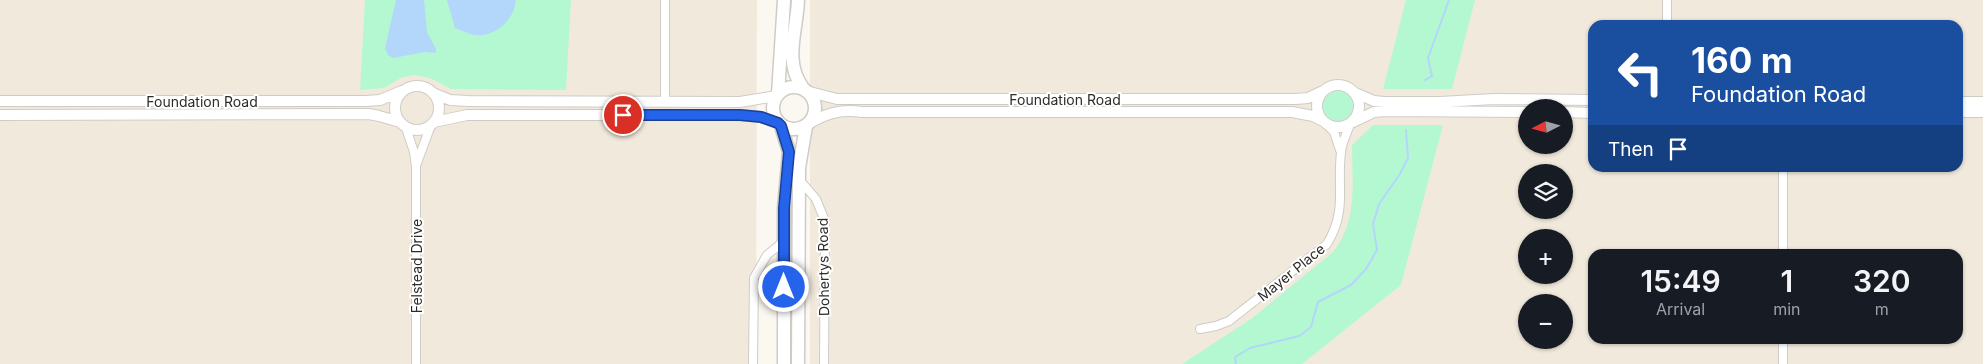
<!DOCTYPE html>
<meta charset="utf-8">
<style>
:root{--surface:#171b24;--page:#20242c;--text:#f1f3f6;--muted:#9ea1a6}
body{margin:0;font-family:Inter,sans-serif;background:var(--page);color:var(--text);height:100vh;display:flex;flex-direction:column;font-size:19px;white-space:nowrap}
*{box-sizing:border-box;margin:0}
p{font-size:16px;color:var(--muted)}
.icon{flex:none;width:28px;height:28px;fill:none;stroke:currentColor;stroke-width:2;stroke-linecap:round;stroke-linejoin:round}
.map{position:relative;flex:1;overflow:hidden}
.details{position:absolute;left:1588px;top:249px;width:375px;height:95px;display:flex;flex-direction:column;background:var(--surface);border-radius:15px;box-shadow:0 1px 4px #0004}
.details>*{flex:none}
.top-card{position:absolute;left:1588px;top:20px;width:375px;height:152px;border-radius:15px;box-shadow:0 1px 4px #0004;background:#1a4fa0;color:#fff;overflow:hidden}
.needle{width:32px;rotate:264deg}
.controls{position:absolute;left:1518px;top:99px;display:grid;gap:10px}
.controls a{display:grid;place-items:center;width:55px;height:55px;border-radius:50%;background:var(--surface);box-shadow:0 1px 4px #0004;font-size:25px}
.pin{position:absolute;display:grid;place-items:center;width:42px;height:42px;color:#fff;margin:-21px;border:2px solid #fff;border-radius:50%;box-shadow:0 1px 5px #0007}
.me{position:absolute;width:55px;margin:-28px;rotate:0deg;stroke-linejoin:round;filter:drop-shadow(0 0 4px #0008)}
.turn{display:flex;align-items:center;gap:18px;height:105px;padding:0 20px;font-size:22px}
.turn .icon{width:65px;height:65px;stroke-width:2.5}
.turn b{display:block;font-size:35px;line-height:42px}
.then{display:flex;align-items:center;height:48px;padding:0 20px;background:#0003;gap:10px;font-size:19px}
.eta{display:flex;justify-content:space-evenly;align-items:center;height:85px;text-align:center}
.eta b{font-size:30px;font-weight:600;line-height:35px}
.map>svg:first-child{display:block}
.built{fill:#f1eadc;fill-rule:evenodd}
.green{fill:#b4f8d1}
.water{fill:#b3d6fb}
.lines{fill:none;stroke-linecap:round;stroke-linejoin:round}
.stream{stroke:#b3d6fb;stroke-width:2}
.minor-casing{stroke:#cfccc6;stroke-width:10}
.tertiary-casing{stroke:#cfccc6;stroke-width:12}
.primary-casing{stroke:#cfccc6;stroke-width:15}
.minor{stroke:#fff;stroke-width:8}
.tertiary{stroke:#fff;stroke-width:10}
.primary{stroke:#fff;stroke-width:12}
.route-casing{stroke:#184099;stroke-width:12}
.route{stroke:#2563eb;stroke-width:9}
.labels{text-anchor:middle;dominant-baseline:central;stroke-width:4;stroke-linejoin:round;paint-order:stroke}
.street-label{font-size:14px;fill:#2d2c29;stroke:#fff}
</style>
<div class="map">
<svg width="1983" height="364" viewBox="0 0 1983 364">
<rect width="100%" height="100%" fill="#fbf8f1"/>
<path class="built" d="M0 0H757L756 364H0Z
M810 0H1983V364H810ZM1592 25H1958V168H1592ZM1526 108H1564V145H1526ZM1526 172H1564V210H1526ZM1526 238H1564V275H1526ZM1592 254H1958V339H1592ZM1526 302H1564V340H1526Z"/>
<path class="green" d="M365 0H571L566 90 451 89 430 78 414 75 401 78 384 88 360 90Z
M1406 0H1475L1452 89H1383Z
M1323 106a15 15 0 1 1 30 0a15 15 0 1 1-30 0Z
M1373 125H1443L1401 285 1302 364H1182L1251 319 1333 252C1358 221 1352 182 1352 145Z"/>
<path class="water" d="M396 0H424L427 32 436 49V53L425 52 393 58 388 55 385 48Z
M447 0H516C514 22 492 40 470 34 465 32 460 30 455 28Z"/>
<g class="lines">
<path class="stream" d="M1425 80 1432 76 1428 58 1449 0
M1236 364 1235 357 1250 348 1299 336 1311 327 1318 302 1351 285 1366 269 1377 250 1373 224 1379 204 1400 174 1408 158 1406 130"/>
<g class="minor-casing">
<path id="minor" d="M665 0V101
M1667 25V0
M1325 123 1334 132 1340 150
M406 128 414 152 416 167V364
M417 163 431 125
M798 178 816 199 825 221 824 364
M1783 254V168
M1200 329 1216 326 1229 321 1327 244C1349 208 1335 182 1342 146 1344 138 1348 131 1350 124
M753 364 754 278 767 255 784 241
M1783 364V339"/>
</g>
<g class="tertiary-casing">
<path id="tertiary" d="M1317 106a21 21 0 1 1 42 0a21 21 0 1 1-42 0Z
M395 108a22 22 0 1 1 44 0a22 22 0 1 1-44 0Z
M806 91 837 99H1296L1308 98 1323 91
M1353 92 1374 101 1384 102H1440L1494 99 1592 100
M433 93 450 100 468 101 740 102 776 96
M0 101H366L380 100 402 91
M1958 102H1983
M1564 112 1592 113
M1958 112H1983
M0 115 369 114 379 116 400 122
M434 122 467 115H740L761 117 778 123
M1353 122 1374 112 1384 111 1526 112
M810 123C827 113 841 109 862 112H1292L1313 116 1323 121"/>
</g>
<g class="primary-casing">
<path id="primary" d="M798 0C797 31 783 61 803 88
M773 108a21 21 0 1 1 42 0a21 21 0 1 1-42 0Z
M778 94 784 0
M781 126 789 152 784 208V364
M798 364 799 168 806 126"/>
</g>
<use href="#minor" class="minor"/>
<use href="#tertiary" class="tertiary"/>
<use href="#primary" class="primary"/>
</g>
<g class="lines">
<g class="route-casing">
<path id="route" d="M623 115H740L761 117 778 123 781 126 789 152 784 208V287"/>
</g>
<use href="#route" class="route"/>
</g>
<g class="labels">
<g class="street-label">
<text x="1065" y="99">Foundation Road</text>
<text x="202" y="101">Foundation Road</text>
<text transform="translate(416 266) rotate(-90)">Felstead Drive</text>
<text transform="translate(823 267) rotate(-91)">Dohertys Road</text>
<text transform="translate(1291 272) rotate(-39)">Mayer Place</text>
</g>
</g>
</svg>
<div class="controls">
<a><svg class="needle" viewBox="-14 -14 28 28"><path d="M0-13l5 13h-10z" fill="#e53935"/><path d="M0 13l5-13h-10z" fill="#9ea1a6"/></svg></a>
<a><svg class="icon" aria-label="layers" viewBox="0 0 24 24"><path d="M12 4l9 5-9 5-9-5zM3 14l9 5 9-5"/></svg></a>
<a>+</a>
<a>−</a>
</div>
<div class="pin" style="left:623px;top:115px;background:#d93025"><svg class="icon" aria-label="arrive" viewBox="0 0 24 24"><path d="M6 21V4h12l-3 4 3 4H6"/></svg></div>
<svg class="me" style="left:784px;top:287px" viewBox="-20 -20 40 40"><circle r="17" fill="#2563eb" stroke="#fff" stroke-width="3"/><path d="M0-11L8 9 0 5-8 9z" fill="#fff"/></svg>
<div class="top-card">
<div class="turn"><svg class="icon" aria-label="left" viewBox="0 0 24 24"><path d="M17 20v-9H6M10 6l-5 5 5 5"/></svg><div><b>160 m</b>Foundation Road</div></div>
<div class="then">Then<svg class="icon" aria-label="arrive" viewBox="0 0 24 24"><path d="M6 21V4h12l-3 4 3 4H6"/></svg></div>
</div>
<section class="details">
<div class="eta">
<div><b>15:49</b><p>Arrival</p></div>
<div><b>1</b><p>min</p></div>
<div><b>320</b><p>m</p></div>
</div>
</section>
</div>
